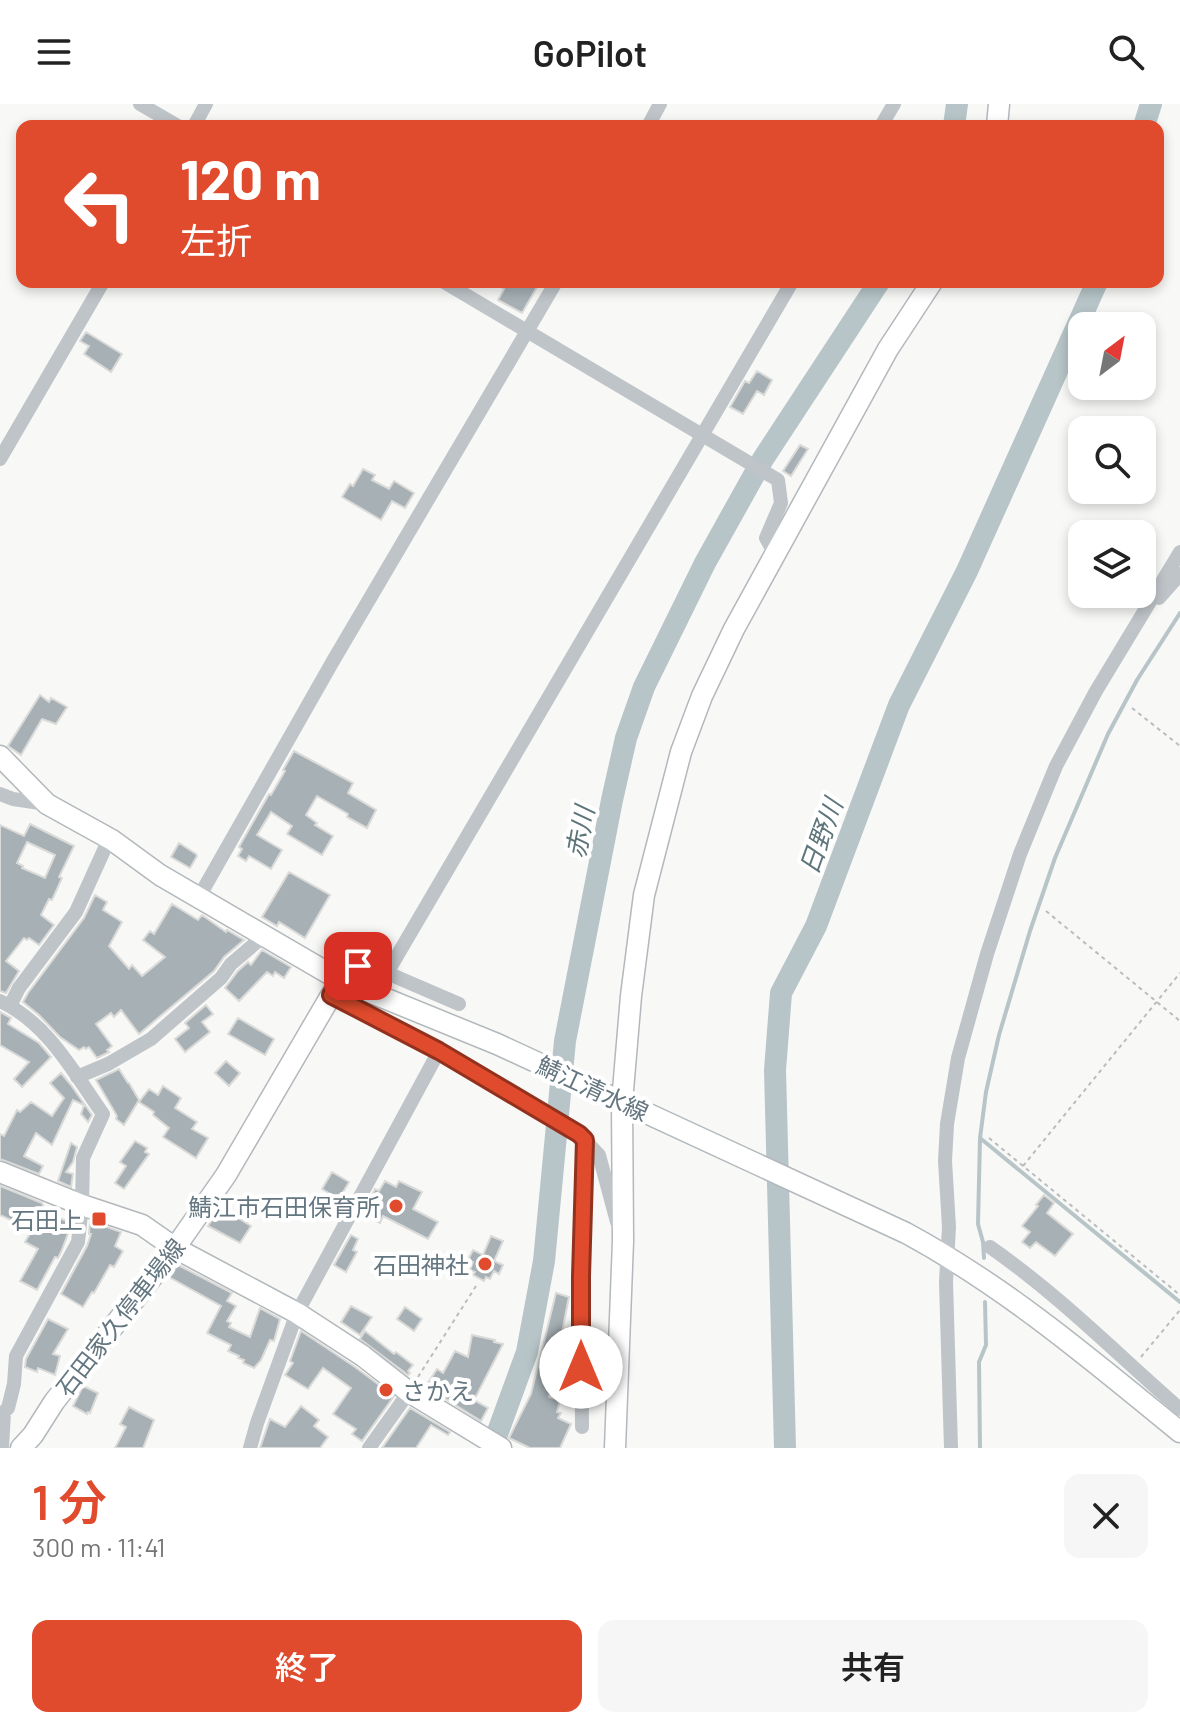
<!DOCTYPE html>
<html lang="ja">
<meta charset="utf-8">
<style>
:root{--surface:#fff;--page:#f6f6f6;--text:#222;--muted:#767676;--accent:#e14b2d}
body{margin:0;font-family:Barlow,"Noto Sans JP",sans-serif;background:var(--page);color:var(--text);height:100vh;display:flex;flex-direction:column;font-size:30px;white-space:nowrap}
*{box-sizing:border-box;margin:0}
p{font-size:26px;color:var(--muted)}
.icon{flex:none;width:44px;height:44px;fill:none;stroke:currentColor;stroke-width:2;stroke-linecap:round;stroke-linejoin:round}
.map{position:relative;height:1344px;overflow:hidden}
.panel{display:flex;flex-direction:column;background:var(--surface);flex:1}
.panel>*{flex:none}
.banner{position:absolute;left:16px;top:16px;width:1148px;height:168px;border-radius:16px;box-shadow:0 4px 12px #0003;background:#e14b2d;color:#fff;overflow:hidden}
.needle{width:52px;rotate:32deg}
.tools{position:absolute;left:1068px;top:208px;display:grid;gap:16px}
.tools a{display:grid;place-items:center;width:88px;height:88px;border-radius:16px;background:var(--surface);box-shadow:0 4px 12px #0003;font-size:40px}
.pin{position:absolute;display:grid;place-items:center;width:68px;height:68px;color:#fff;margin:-34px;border-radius:16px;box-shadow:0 4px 12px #0006}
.me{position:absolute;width:88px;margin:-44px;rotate:0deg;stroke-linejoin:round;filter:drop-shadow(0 0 6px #0008)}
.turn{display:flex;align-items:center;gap:28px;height:168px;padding:0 32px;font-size:36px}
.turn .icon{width:104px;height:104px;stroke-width:2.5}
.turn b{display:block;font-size:56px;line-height:68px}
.round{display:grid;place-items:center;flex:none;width:84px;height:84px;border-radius:16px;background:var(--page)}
.overview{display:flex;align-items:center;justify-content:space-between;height:136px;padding:0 32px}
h1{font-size:48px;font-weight:600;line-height:60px;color:var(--accent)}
.primary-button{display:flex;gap:16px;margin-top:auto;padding:16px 32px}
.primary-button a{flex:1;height:92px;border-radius:16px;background:var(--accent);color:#fff;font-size:32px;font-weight:600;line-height:92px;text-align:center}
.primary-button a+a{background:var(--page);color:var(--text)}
header{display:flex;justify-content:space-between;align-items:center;height:104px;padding:0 32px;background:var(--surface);font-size:36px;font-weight:600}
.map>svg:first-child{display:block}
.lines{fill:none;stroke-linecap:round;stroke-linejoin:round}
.stream{stroke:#b7c5c8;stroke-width:4}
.river{stroke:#b7c5c8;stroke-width:22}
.building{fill:#a6b0b5;stroke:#dadad8;stroke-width:2;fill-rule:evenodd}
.secondary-casing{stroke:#b2b8bc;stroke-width:23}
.path{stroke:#babdc0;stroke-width:2;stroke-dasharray:4 4;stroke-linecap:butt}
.street{stroke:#bfc4c8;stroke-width:14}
.secondary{stroke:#fff;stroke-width:20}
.route-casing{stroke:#92311d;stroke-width:20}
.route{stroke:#e14b2d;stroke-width:14}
.poi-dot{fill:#e14b2d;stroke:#fff;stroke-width:3}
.labels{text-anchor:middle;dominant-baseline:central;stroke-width:8;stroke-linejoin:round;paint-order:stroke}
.street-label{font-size:24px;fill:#647680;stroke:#fff}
.poi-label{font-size:24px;fill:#647680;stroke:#fff;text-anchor:end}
.water-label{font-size:26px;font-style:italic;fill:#5e757b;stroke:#fff}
</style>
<header><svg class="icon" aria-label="menu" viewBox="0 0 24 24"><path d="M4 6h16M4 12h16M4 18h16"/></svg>GoPilot<svg class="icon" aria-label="search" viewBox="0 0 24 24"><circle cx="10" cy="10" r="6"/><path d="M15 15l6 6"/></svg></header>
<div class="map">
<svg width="1180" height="1344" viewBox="0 0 1180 1344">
<rect width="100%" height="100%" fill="#f8f8f6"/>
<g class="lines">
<path class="stream" d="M980 1034 1180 1198
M984 1154 983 1138 978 1120 980 1034 986 988 999 931 1030 827 1055 754 1108 630 1137 576 1180 509
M980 1344 979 1258 986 1241 985 1198"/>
<path class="river" d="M954 22 957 0
M1144 22 1151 0
M492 1344 527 1248 544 1157 565 937 612 696 626 634 644 583 705 459 763 355 879 178
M785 1344 775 966 781 889 816 822 899 601 967 467 1097 178"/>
</g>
<path class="building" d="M492 178H540L522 209 498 196 504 185Z
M86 228 122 250 111 268 84 250 89 242 80 237Z
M757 267 772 276 764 291 757 287 743 310 730 303 745 277 749 279Z
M800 341 808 345 791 372 783 367Z
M363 365 375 371 372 376 389 385 394 377 414 389 405 404 392 397 381 416 342 393 350 380 353 382Z
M40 591 49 598 51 594 67 603 56 620 42 615 21 651 8 642Z
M294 647 353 679 348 689 376 706 367 724 347 713 348 710 317 692 306 711 317 719 315 721 333 732 322 751 287 730 292 722 271 708 257 731 282 746 271 765 249 752 246 757 238 752 242 745 239 743 269 690 271 691 285 667 283 666Z
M30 720 74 742 59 773 62 774 52 796 49 795 41 811 54 821 39 841 29 834 27 836 24 834 6 857 19 867 6 889 0 887V721L24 732ZM27 738 55 751 45 774 22 764 23 762 17 759Z
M179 739 196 750 197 752 190 764 171 753Z
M289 768 330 791 305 834 279 818 277 822 262 813Z
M95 791 107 798 103 806 122 818 109 842 129 865 132 861 142 872 165 853 143 836 150 827 154 830 172 800 198 816 202 811 226 828 227 826 244 836 224 853 214 867 139 930 121 906 114 913 111 909 96 920 112 942 107 946 109 948 97 954 89 943 86 945 84 943 79 946 60 933 39 911 23 898 28 889 84 814Z
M262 846 291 863 284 874 275 868 273 872 267 868 239 897 225 884 238 867 248 858 251 861Z
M206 901 213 910 202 918 210 928 185 948 175 935 189 924 185 919Z
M0 908 11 914 8 920 39 939 51 953 22 983 14 975 29 958 0 941Z
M238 914 274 935 265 951 228 930Z
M226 957 240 969 229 982 215 969Z
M119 965 128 979H129L139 996 124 1021 116 1015 117 1012 96 976Z
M61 969 71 981 92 1011 88 1018 81 1010 84 1001 73 996 52 1041 36 1029 24 1052 43 1062 39 1070 0 1055V1030L4 1032 17 1006 20 1008 31 998 52 1012 64 994 50 979Z
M163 982 181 994 175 1004 197 1018 192 1025 208 1034 196 1054 163 1033 169 1024 153 1011 154 1008 139 998 149 985 158 991Z
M135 1037 147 1044 145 1048 149 1050 124 1085 115 1079 126 1062 120 1058Z
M71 1039 77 1043 73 1058 66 1068 73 1070 71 1083 58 1077Z
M332 1068 349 1078 339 1095 322 1085Z
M385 1077 396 1083 399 1077 422 1088 413 1105 438 1118 428 1135 383 1112 380 1119 368 1113 371 1106 366 1103 375 1085 379 1087Z
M0 1082 42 1099 47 1110 70 1118 69 1127 61 1148 58 1154 55 1153 37 1186 20 1177 38 1145 25 1138 32 1126 0 1111Z
M1044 1091 1054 1099 1047 1109 1073 1130 1055 1152 1036 1138 1030 1144 1022 1138 1030 1128 1022 1122 1038 1102 1036 1101Z
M220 1103 251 1122 240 1139 208 1122Z
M90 1117 121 1128 115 1142 123 1147 114 1163 110 1161 94 1189 92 1188 83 1203 61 1190 87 1142 91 1130H89Z
M351 1131 358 1135 353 1146 357 1148 346 1168 334 1161Z
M491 1132 503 1137 494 1157 503 1161 499 1170 494 1167 490 1175 486 1173 484 1177 473 1171 475 1168 470 1166 473 1158 468 1156 473 1146 483 1151Z
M178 1161 232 1189 227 1197 236 1202 227 1217 231 1219 229 1223 250 1233 260 1204 280 1215 274 1237 270 1236 261 1256 254 1264 243 1259 244 1256 238 1254 239 1252 228 1247 231 1241 207 1229 221 1202 169 1173Z
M556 1189 569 1193 549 1293 560 1296 557 1308 561 1309 558 1314 571 1320 560 1344H530L509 1334 531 1290Z
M351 1202 372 1213 360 1231 341 1218Z
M405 1203 422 1215 414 1227 397 1215Z
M48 1215 68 1225 53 1250 60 1252 55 1271 38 1264 37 1268 25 1263 26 1255Z
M301 1227 355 1263 394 1292 362 1337 352 1330 356 1325 333 1310 351 1284 323 1264 308 1285 285 1271 293 1259 290 1257Z
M365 1227 394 1250 396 1248 413 1261 408 1267 410 1269 408 1271 360 1235Z
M472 1231 495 1236 494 1238 503 1240 474 1296 488 1304 481 1317 433 1287 435 1283 428 1279 437 1265 443 1269 455 1247 468 1253Z
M83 1282 98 1289 90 1309 88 1308 87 1310 73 1302Z
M301 1302 319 1316 314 1322 328 1333 320 1344H260L270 1315 285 1323Z
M129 1303 154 1316 143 1344H115L126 1323 120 1320Z
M410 1304 450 1328 448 1331 431 1321 416 1344H382Z"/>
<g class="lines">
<g class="secondary-casing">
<path id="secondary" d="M997 22 999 0
M0 652 47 700 112 736 160 771 340 876 497 940 906 1129C1006 1183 1092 1256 1180 1328
M0 1068 82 1101 142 1121 175 1144 297 1209 363 1252 409 1288 501 1344
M21 1344 33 1331 54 1298 175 1144 226 1071 340 876
M615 1344 623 1137 622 998 631 892 644 791 681 648 702 592 734 525 888 245 932 178"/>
</g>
<path class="path" d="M1132 604 1180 642
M1046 807 1180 917
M989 1034 1180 1191
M1023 1062 1180 869
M1141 1253 1180 1206
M418 1273 476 1182"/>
<path class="street" d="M140 0 178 22
M194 22 206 0
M648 22 660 0
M881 22 894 0
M444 178 778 376 781 399 766 434 775 450
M0 355 103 178
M1159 494 1180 470
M0 690 13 695 47 700
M199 793 333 557 556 178
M387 869 792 178
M348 879 358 862 387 869 459 900
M331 891 439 947 579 1030 599 1051 617 1118
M0 897C48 919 74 969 103 1010L83 1054 82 1101 78 1138 16 1252 14 1280 8 1304 4 1308 2 1344
M10 902 19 884 76 808 105 744 112 736
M77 973 108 960 151 935 221 874 231 860 265 831
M990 1143C1059 1191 1117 1250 1180 1305
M582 1323 581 1172 585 1036
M250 1344 257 1319 297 1209 439 947
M369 1344 409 1288
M951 1344 946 1178 949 1123 945 1057 947 1020 958 954 987 850 1020 750 1056 662 1096 587 1180 448"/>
<use href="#secondary" class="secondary"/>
</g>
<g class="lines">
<g class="route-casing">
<path id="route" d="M358 862 348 879 340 876 331 891 439 947 579 1030 585 1036 581 1172V1263"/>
</g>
<use href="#route" class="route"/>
</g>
<g class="poi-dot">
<circle cx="396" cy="1102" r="8"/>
<rect x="91" y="1107" width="16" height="16" rx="4"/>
<circle cx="485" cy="1160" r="8"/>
<circle cx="386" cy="1286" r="8"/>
</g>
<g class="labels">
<g class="street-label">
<text transform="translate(593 984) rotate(25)">鯖江清水線</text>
<text transform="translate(120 1213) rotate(-52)">石田家久停車場線</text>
</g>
<g class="poi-label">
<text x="380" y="1102">鯖江市石田保育所</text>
<text x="83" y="1115">石田上</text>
<text x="469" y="1160">石田神社</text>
<text x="402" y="1286" text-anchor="start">さかえ</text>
</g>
<g class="water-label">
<text transform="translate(579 728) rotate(-79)">赤川</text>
<text transform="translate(820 732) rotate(-70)">日野川</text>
</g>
</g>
</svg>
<div class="tools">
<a><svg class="needle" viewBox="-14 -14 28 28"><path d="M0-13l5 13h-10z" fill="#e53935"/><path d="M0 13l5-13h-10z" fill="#767676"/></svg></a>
<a><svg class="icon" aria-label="search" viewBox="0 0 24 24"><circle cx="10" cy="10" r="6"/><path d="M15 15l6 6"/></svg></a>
<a><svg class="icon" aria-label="layers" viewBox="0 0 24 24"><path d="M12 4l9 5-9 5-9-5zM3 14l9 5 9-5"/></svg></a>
</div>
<div class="pin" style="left:358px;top:862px;background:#d93025"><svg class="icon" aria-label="arrive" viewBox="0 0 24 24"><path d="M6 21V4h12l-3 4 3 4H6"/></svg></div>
<svg class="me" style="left:581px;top:1263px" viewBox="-20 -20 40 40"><circle r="19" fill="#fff"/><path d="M0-13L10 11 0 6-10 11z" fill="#e14b2d"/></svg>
<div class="banner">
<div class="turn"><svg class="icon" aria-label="left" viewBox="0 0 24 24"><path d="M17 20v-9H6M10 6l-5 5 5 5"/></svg><div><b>120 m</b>左折</div></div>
</div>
</div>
<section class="panel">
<div class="overview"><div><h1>1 分</h1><p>300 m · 11:41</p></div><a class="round"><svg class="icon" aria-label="close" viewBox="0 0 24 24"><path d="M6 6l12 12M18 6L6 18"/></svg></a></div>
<div class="primary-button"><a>終了</a><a>共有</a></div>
</section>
